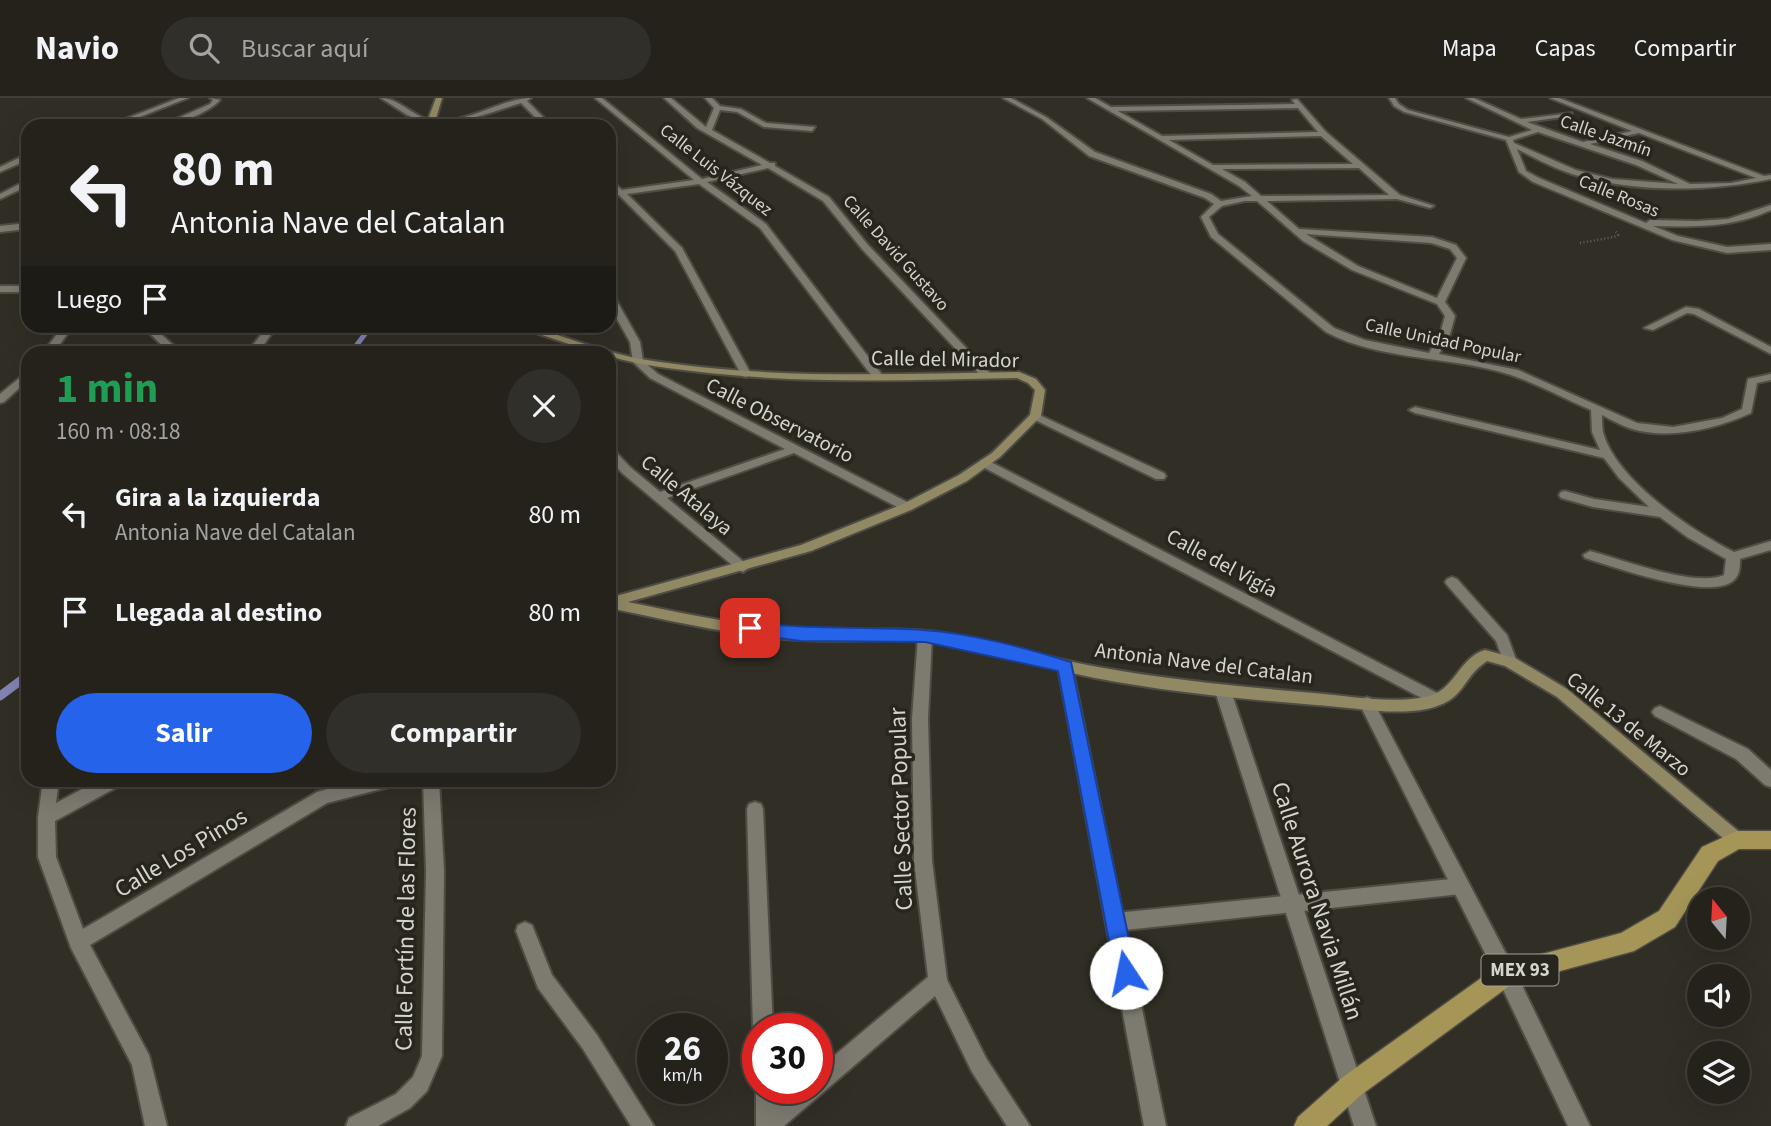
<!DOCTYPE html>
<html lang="es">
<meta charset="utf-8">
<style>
:root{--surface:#25221c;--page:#312f29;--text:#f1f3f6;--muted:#a3a4a3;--line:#423f3b;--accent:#2563eb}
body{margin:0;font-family:"Source Sans 3",sans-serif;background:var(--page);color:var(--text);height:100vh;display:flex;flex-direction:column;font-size:26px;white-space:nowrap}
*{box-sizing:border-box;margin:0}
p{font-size:23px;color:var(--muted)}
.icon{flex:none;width:38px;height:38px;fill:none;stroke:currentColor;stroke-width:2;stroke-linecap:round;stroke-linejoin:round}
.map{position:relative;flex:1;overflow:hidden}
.details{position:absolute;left:21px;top:248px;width:595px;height:441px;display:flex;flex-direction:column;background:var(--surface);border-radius:21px;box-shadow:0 7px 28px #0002,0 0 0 2px var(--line)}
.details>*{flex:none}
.hud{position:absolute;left:21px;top:21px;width:595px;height:214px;border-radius:21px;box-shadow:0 7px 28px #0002,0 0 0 2px var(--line);background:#25221c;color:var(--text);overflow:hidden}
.needle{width:46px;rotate:342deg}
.buttons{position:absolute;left:1687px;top:789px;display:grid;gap:14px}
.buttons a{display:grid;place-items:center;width:63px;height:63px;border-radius:50%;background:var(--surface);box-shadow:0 7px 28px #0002,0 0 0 2px var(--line);font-size:35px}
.speed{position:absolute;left:637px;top:915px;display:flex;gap:14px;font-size:35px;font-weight:700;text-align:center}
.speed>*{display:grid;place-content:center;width:91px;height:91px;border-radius:50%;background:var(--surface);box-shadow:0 7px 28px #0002,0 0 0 2px var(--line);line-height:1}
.speed small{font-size:18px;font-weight:400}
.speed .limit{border:10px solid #d22;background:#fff;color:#111}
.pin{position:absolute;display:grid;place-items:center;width:60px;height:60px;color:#fff;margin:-30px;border-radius:14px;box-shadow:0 4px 10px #0006}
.me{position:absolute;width:77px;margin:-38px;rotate:349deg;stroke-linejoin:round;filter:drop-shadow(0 0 5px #0008)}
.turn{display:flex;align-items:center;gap:24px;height:147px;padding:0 35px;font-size:32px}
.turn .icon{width:91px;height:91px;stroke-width:2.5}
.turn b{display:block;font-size:49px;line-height:60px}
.then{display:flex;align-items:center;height:66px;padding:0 35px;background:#0003;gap:14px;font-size:26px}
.round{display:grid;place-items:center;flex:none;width:74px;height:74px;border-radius:37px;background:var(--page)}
.summary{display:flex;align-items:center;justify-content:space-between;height:119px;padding:0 35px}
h1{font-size:42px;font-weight:700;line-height:52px;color:#1e9e55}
.cta{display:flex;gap:14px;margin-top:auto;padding:14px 35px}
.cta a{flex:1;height:80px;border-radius:42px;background:var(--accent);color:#fff;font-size:28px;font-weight:700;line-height:80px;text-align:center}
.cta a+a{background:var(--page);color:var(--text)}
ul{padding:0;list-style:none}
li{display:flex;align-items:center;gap:21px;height:98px;padding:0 35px}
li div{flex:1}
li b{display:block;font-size:26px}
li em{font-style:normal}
header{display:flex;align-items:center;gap:42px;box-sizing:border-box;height:98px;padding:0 35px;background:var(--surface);border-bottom:2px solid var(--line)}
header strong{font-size:33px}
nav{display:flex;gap:38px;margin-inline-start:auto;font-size:24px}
.search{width:490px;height:63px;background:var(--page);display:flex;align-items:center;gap:18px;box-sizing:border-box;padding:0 24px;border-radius:38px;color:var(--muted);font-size:26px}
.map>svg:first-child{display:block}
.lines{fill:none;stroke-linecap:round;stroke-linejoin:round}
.stream-far1{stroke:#8284b3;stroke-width:5}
.stream{stroke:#8284b3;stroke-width:9}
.lane-casing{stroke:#4e4c44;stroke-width:4}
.street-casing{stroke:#4e4c44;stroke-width:4}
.secondary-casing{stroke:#4e4c44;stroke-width:4}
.primary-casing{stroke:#4e4c44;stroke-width:3}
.path{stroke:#66635b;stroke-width:2.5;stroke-dasharray:1 2.5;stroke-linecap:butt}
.lane{fill:#7d7b70;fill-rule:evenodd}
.street{fill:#7d7b70;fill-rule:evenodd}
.secondary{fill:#918864;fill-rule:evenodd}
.primary{fill:#a59658;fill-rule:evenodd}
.route{fill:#2563eb;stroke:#184099;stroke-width:2}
.labels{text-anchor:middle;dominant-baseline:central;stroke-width:7;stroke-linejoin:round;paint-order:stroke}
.far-street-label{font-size:18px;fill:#d5d4ce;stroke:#27251c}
.shield{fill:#27251c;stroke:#a1a099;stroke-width:2}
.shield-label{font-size:19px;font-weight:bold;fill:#d5d4ce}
.street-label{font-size:21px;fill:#d5d4ce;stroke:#27251c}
.near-street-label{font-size:24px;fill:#d5d4ce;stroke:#27251c}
</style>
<header>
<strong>Navio</strong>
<div class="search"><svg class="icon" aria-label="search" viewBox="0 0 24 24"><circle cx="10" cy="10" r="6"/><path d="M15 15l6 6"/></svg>Buscar aquí</div>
<nav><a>Mapa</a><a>Capas</a><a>Compartir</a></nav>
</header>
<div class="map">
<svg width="1771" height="1028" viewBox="0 0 1771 1028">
<rect width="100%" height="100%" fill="#312e25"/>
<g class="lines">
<path class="stream-far1" d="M350 256 371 228"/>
<path class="stream" d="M0 598 28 577"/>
<g class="lane-casing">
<path id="lane" d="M1461 780 1467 782 1470 788 1467 794 1461 796 1116 833 1109 830 1107 824 1109 818 1116 815Z"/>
</g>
<g class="street-casing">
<path id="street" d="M179 0H188L117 28H107Z
M210 0 220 2C210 14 176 28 160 28L210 6 213 2Z
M381 0C400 0 416 22 436 23 468 25 503 0 531 0L527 3 552 28H544L521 5C487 16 454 28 417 28L427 25 407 17Z
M595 0H602L702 81 762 67 697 30 664 0H671L706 29 714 10 705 0H712L720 8 741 11 766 25 815 29 812 33 764 29 737 14 720 12 712 32 770 65H775V68L829 99 868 147 990 275V279H982L862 151 823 103 768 70 707 84 766 126 883 278V282H875L760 130 699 86 627 96 682 150 751 276 746 279 742 278 675 153 619 97 609 98V94L614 93 609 87V81L622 92 694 82Z
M1003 0H1011L1046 19 1095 54 1211 96 1221 103 1252 98 1239 88 1087 0H1095L1111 9 1295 6 1292 2 1297 1 1326 34 1400 97 1434 108 1430 110 1397 101 1267 103 1299 131 1432 139 1456 147 1466 160 1445 204 1455 218 1450 236 1439 256 1518 272 1637 325 1673 329 1722 320 1742 311 1748 281 1771 276V282L1757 285 1751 315C1716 331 1670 342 1632 331 1622 328 1612 322 1602 317 1602 322 1602 329 1603 334 1615 381 1692 433 1734 454L1771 443V452L1740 461C1740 468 1740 477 1734 482 1712 504 1614 469 1585 460L1583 457 1590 453C1621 461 1695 490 1724 477L1726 461 1687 439 1660 419 1593 409 1561 400 1559 397 1561 394 1565 393 1594 401 1649 409 1619 380 1604 360 1415 315 1409 312 1415 309 1600 352 1592 334 1591 312C1565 301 1538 286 1511 277 1454 258 1379 263 1326 234L1211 139 1201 119 1214 106 1205 100 1089 58 1042 21ZM1298 10 1318 34 1162 38 1118 13ZM1321 38 1353 66 1213 67 1169 42ZM1359 70 1389 97 1261 98 1245 84 1222 71ZM1245 103H1257L1303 143 1352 172 1437 206 1445 218 1440 236 1429 255 1365 242 1334 230 1218 136 1209 119 1222 108ZM1306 136 1431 145 1450 151 1457 160 1437 200 1358 168Z
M1389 0H1395L1399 6 1408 12 1509 39 1532 32 1466 0H1474L1521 21 1572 15 1570 18 1527 24 1583 44 1632 33 1550 0H1559L1764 78 1771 77V81C1709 94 1633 95 1572 76 1553 70 1535 60 1517 51L1526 73 1539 80 1646 125 1650 122 1697 123 1728 121 1771 107V112C1733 130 1693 129 1653 128L1678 138 1727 149 1771 146V152L1727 155 1672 142 1533 84 1519 74 1506 42 1404 14 1394 8ZM1538 34 1636 67 1678 86 1612 81 1576 72 1514 45 1513 42ZM1639 35 1756 80 1731 85 1690 86 1642 63 1590 46Z
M25 57H28V62L0 74V69Z
M25 83H28V88L0 101V96Z
M28 125V131L0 134V128Z
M0 188H28V194H0Z
M609 195 614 198 640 244 643 263 658 276 911 406 913 409 911 412H903L794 355 667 400 750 469 743 474 738 472 622 375 609 360V349L613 351 630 369 660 394 785 351 650 280 633 264 630 244 609 207Z
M1686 209 1699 211 1771 249V256L1694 216 1687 215 1653 232 1644 230Z
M63 228H73L53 256H42Z
M142 228H152L183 256H171Z
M255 228H296L272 235 257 256H246L263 234Z
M28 273V282L4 304 0 305V296Z
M1035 315 1164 375 1166 378 1164 381H1156L1031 320 1029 318Z
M985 361 1443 598 1446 602 1443 606H1433L981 368V362Z
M1452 479 1457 481 1507 537 1517 564 1515 568H1505L1496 543 1447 487 1445 484 1447 481Z
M925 533 932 538 928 621 932 763 947 882 986 960 1030 1028H1007L972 974 935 898 784 1028H756V990L758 985V990H776L777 1006 795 990H817V972L928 879 914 763 912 621 918 538Z
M1065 563 1070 565 1072 569 1166 1028H1144L1058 569 1060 565Z
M1223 587 1228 589 1231 593 1376 1028H1354L1215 593 1218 589Z
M1367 599 1372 601 1513 869 1590 1028H1568L1499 883 1359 605 1362 601Z
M1660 608 1748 651 1771 672V689L1765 687 1736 661 1655 618 1652 614 1655 610Z
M43 682H59L56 705 99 682H123L121 687 55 723 56 759 83 831 317 694 360 682H397L395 687 389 689 327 705 90 847 149 957 167 1028H145L132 967 71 850 38 759V719Z
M423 682H439L444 773 442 958 427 993 410 1010 378 1028H346L349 1020 396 996 413 979 422 958 426 773Z
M755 704 761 706 763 711 773 931H758V939L753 931 747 711 749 706Z
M525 824 532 827 552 877 597 937 654 1028H631L583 951 538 890 516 833 518 827Z"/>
</g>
<g class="secondary-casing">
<path id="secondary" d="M436 0H442L435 24 437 28H429L427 24Z
M515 228H529C563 238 607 255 641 261 766 282 893 276 1019 274L1036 281 1045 292 1041 318 1000 359 967 383 911 412 811 453 628 504C685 516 742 528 800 532 848 534 896 528 943 535 996 543 1046 560 1098 569 1170 582 1242 589 1314 595 1350 598 1389 606 1425 599 1455 594 1458 560 1485 552L1515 560 1567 591 1743 737 1746 742 1743 747 1737 750 1731 747 1557 599 1505 568 1487 563C1460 581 1467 602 1427 611 1391 618 1352 609 1316 607 1242 601 1168 594 1095 580 1045 570 996 554 945 546 898 538 850 545 802 542 737 539 673 523 609 510V500L801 447 903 406 959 377 992 355 1030 317 1035 292 1028 285 1017 280C914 282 811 286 709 275 675 271 642 268 609 258V256H599Z"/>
</g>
<g class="primary-casing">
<path id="primary" d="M1737 733H1771V751H1739L1718 763 1675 829 1634 853 1512 886 1361 997 1327 1028H1294L1298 1019 1343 979 1498 868 1621 835 1659 813 1702 749Z"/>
</g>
<path class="path" d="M1580 145 1614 139 1618 137 1615 132"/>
<use href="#lane" class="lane"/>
<use href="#street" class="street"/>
<use href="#secondary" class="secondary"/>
<use href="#primary" class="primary"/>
</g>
<path class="route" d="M750 524C808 532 865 528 923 532 972 535 1025 550 1071 564L1136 875 1133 883 1126 886 1118 883 1115 875 1058 573 925 544 801 543 750 536 742 530Z"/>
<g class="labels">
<g class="far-street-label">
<text transform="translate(1606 38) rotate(19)">Calle Jazmín</text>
<text transform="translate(716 72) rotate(38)">Calle Luis Vázquez</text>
<text transform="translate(1619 98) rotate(22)">Calle Rosas</text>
<text transform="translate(896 155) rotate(48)">Calle David Gustavo</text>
<text transform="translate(1443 243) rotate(12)">Calle Unidad Popular</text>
</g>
<rect class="shield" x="1481.5" y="856.5" width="77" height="31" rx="5"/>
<g class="shield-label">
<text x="1520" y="872">MEX 93</text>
</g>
<g class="street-label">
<text transform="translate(945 261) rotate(1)">Calle del Mirador</text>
<text transform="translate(780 322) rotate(27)">Calle Observatorio</text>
<text transform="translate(687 397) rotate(40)">Calle Atalaya</text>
<text transform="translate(1222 465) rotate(28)">Calle del Vigía</text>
<text transform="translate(1204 565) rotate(7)">Antonia Nave del Catalan</text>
<text transform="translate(1629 626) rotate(39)">Calle 13 de Marzo</text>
</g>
<g class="near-street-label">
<text transform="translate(901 711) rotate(-92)">Calle Sector Popular</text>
<text transform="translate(181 755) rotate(-31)">Calle Los Pinos</text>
<text transform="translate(1317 803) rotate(72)">Calle Aurora Navia Millán</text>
<text transform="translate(406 831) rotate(-89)">Calle Fortín de las Flores</text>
</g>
</g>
</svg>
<div class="buttons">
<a><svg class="needle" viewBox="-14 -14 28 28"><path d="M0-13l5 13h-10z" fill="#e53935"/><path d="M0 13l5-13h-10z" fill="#a3a4a3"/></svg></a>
<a><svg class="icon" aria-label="sound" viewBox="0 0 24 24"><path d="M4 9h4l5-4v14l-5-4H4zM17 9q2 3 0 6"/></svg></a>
<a><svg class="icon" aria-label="layers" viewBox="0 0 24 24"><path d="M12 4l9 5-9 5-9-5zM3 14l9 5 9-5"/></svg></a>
</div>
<div class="speed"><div>26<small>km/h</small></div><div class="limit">30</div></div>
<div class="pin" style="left:750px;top:530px;background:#d93025"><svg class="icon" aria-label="arrive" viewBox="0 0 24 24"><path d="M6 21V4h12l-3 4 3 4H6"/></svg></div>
<svg class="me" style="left:1126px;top:875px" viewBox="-20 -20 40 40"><circle r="19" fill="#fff"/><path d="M0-13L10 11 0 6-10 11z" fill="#2563eb"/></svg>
<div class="hud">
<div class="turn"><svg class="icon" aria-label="left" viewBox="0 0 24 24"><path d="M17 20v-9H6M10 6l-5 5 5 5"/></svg><div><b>80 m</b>Antonia Nave del Catalan</div></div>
<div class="then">Luego<svg class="icon" aria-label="arrive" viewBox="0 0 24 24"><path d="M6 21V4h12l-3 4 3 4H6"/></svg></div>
</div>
<section class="details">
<div class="summary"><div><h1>1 min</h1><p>160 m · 08:18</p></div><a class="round"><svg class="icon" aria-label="close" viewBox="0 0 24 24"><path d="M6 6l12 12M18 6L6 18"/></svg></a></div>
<ul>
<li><svg class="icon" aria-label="left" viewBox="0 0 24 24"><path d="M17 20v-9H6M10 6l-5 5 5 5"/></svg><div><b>Gira a la izquierda</b><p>Antonia Nave del Catalan</p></div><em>80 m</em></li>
<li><svg class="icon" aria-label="arrive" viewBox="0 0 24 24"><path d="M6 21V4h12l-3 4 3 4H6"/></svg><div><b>Llegada al destino</b></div><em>80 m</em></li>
</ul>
<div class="cta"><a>Salir</a><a>Compartir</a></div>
</section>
</div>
